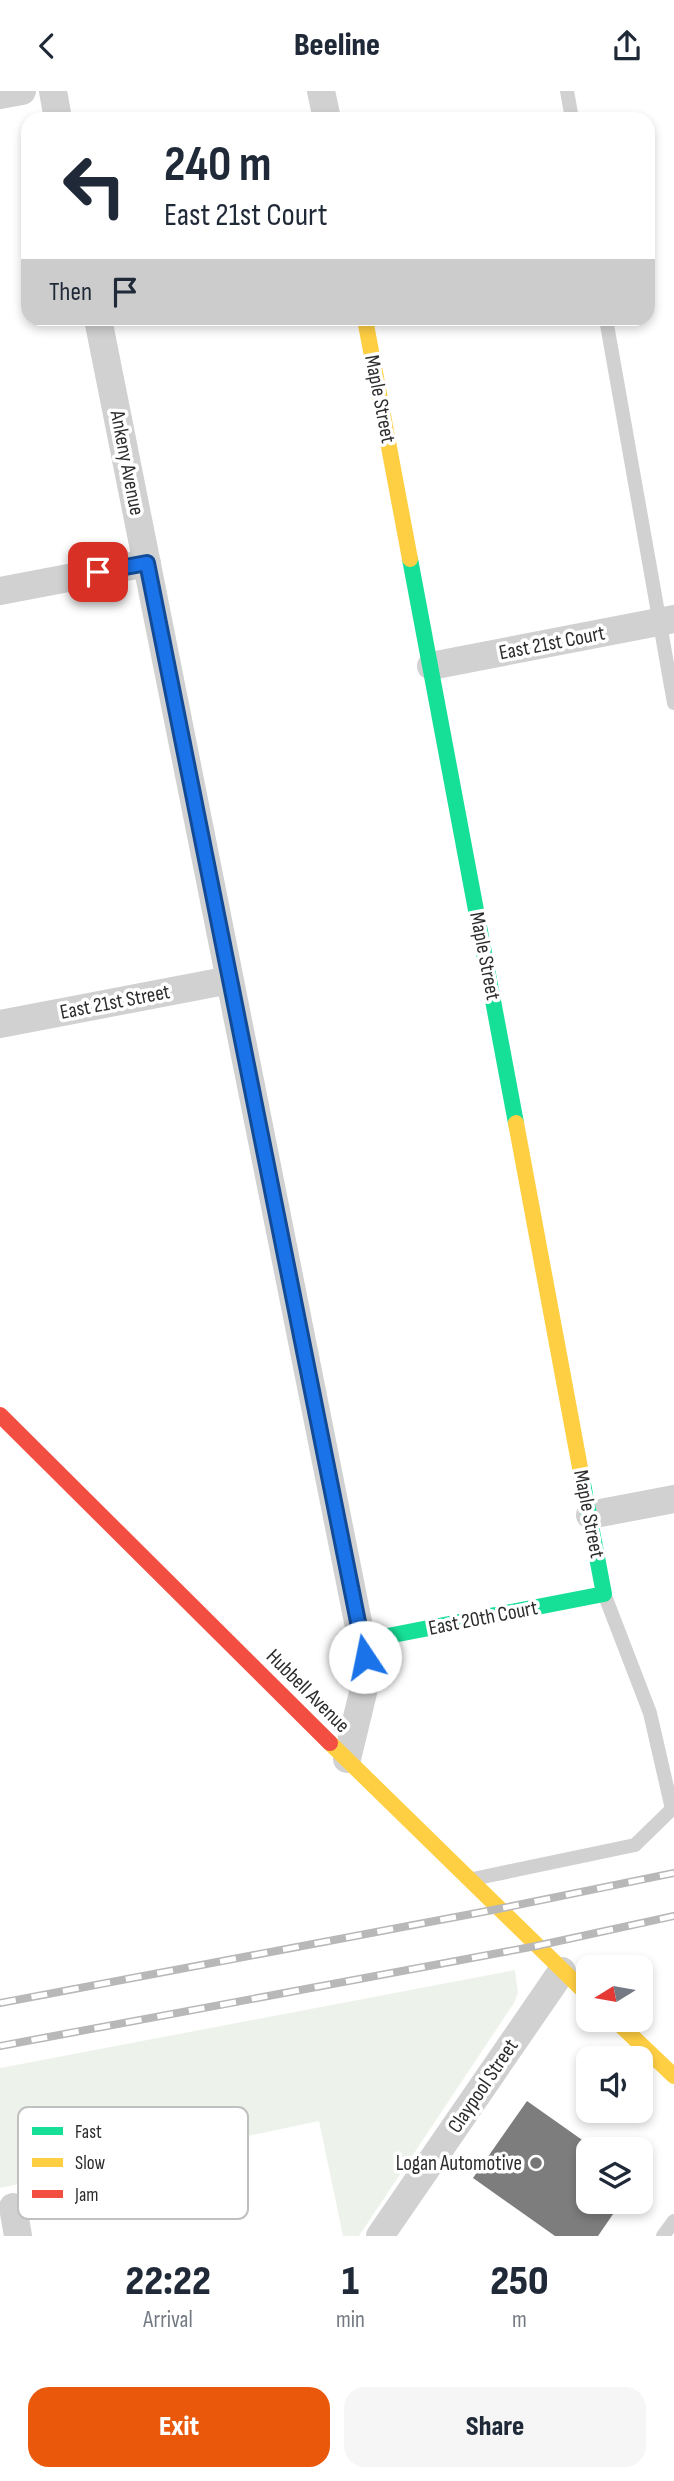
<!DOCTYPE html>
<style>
:root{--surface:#fff;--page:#f6f6f7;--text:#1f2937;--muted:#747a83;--accent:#ea580c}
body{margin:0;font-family:"Sofia Sans Condensed",sans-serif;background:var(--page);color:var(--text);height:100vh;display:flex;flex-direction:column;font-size:26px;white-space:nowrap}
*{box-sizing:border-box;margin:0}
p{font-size:23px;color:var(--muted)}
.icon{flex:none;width:38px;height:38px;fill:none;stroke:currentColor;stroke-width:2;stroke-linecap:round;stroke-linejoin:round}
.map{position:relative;height:2145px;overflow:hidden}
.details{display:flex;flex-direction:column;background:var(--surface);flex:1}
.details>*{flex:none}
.guide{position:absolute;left:21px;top:21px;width:634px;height:214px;border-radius:21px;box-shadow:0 4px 10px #0003;background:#fff;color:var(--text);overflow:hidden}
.needle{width:46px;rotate:259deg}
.controls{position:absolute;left:576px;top:1864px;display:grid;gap:14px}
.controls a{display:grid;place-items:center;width:77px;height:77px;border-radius:14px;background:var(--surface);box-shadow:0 4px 10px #0003;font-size:35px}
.pin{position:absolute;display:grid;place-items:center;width:60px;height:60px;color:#fff;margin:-30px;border-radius:14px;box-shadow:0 4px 10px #0006}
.me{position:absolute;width:77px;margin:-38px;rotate:349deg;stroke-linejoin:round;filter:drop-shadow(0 0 5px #0008)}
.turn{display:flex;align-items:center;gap:24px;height:147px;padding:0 28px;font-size:32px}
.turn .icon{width:91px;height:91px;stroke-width:2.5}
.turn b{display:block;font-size:49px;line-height:60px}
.then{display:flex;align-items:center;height:66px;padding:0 28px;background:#0003;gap:14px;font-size:26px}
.eta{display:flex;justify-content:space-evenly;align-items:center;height:119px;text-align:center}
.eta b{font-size:42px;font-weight:800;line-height:49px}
.button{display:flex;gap:14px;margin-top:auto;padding:14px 28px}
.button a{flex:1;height:80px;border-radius:21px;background:var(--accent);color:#fff;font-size:28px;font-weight:800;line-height:80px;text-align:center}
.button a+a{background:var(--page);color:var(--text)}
header{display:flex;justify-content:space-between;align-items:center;height:91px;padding:0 28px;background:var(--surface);font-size:32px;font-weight:800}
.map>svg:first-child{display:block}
.green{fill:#edf3eb}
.building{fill:#7d7d7d}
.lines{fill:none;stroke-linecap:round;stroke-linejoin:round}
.lane{stroke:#d1d1d1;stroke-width:14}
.street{stroke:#d1d1d1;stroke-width:28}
.fast{stroke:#16e098;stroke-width:16}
.slow{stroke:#ffcf43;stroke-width:16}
.jam{stroke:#f24e42;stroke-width:16}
.rail-casing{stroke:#b8b8b8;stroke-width:8}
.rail{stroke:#fff;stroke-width:5;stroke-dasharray:16;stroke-linecap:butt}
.route-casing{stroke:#114b97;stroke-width:18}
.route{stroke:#1a73e8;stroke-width:12}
.poi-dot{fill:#767676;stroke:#fff;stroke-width:2.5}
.labels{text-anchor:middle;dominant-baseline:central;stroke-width:7;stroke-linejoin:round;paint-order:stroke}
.street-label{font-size:21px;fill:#2c2c2c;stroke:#fff}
.poi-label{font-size:21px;fill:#2c2c2c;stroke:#fff;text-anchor:end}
.key{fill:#fff;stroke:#c0c0c0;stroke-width:2}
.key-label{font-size:19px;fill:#2c2c2c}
</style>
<header><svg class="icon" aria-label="back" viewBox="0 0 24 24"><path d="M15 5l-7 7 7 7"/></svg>Beeline<svg class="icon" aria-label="share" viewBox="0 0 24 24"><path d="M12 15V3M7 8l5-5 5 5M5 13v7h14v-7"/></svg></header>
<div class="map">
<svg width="674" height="2145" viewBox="0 0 674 2145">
<rect width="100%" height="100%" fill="#fff"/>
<path class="green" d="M515 1879 518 1902 514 1912 359 2145H343L319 2030 0 2097V1977Z"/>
<path class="building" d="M527 2010 595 2058H588V2110H622L598 2145H555L473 2087Z"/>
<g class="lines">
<path class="lane" d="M567 0 572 28
M606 228 674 612
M473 1788 635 1754 672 1718 650 1622 605 1505
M663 2145 674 2130"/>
<path class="street" d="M53 0 58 28
M321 0 327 28
M0 4 22 0
M98 228 368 1581 347 1668
M0 500 147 472
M431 575 674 528
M0 933 230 889
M590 1424 674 1408
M13 2116 18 2145
M380 2145 562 1880"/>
<path class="fast" d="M410 468 516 1032
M362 1550 604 1503 581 1382"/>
<path class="slow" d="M365 228 410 468
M516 1032 581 1382
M330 1652 588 1904
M614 1928 674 1985"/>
<path class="jam" d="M0 1324 330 1652"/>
<g class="rail-casing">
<path id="rail" d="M0 1912 498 1818 674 1782
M0 1955 536 1855 674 1825"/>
</g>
<use href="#rail" class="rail"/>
</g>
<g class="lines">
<g class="route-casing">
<path id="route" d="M98 481 147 472 365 1566"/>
</g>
<use href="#route" class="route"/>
</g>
<circle class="poi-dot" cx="536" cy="2072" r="7"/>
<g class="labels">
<g class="street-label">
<text transform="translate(380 308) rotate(79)">Maple Street</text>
<text transform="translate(127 372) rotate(79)">Ankeny Avenue</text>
<text transform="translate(552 552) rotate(-11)">East 21st Court</text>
<text transform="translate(485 865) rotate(79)">Maple Street</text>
<text transform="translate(115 911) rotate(-11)">East 21st Street</text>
<text transform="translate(589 1423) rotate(79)">Maple Street</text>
<text transform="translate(483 1527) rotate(-11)">East 20th Court</text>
<text transform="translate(308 1600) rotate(45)">Hubbell Avenue</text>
<text transform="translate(483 1995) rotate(-56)">Claypool Street</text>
</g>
<g class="poi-label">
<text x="522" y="2072">Logan Automotive</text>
</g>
</g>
<rect x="18" y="2016" width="230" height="112" rx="10" class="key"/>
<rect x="32" y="2036" width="31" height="8" fill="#16e098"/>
<rect x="32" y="2067" width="31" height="9" fill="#ffcf43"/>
<rect x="32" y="2099" width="31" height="8" fill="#f24e42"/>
<g class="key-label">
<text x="75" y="2047">Fast</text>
<text x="75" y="2078">Slow</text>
<text x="75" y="2110">Jam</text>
</g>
</svg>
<div class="controls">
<a><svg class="needle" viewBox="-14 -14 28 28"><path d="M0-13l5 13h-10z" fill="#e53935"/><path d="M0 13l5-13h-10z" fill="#747a83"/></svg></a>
<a><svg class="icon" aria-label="sound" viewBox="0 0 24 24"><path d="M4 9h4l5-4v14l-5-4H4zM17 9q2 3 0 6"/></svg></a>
<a><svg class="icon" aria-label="layers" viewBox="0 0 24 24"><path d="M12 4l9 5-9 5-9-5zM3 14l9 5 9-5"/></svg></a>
</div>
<div class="pin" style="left:98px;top:481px;background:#d93025"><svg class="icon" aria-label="arrive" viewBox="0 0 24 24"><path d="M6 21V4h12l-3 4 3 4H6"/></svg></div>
<svg class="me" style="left:365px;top:1566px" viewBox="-20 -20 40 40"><circle r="19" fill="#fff"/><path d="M0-13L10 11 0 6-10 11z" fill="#1a73e8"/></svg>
<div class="guide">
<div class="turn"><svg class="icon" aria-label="left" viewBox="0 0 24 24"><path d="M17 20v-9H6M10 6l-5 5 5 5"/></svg><div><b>240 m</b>East 21st Court</div></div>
<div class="then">Then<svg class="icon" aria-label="arrive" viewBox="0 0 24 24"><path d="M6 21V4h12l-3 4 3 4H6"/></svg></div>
</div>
</div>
<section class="details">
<div class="eta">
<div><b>22:22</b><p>Arrival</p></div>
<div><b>1</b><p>min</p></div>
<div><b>250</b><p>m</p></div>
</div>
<div class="button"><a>Exit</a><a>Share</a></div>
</section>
